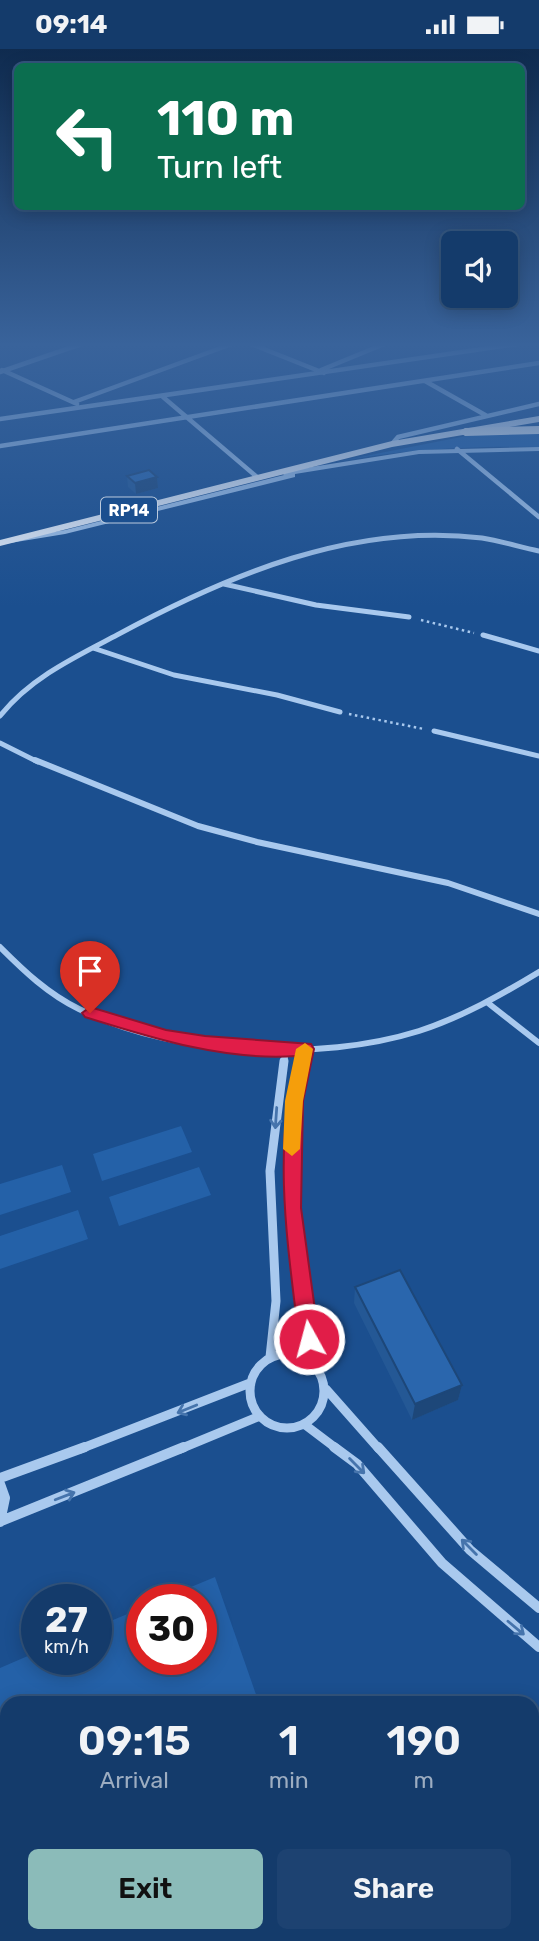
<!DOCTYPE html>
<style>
:root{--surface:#143b6b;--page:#1d4271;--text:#f1f3f6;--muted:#9dadc1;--line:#33557e;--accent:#8bbbb9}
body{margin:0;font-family:Rubik,sans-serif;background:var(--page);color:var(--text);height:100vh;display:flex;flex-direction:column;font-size:26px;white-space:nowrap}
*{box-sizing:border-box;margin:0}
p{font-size:23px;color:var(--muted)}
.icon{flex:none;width:38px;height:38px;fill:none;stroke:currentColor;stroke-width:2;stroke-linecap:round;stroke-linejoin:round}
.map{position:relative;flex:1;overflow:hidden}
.drawer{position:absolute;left:0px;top:1647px;width:539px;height:247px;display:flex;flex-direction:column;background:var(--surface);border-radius:21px 21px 0 0;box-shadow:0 4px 18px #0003,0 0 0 2px var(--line)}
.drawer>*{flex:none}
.hud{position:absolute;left:14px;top:14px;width:511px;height:147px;border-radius:10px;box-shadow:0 4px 18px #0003,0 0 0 2px var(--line);background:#0b6e4f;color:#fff;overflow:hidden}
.buttons{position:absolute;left:441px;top:182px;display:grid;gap:14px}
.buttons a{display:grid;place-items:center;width:77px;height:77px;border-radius:10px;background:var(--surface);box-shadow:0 4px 18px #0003,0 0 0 2px var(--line);font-size:35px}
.speed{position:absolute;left:21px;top:1535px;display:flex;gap:14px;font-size:35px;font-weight:700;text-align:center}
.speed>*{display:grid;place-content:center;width:91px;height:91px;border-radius:50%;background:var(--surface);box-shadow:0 4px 18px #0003,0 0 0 2px var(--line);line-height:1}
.speed small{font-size:18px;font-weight:400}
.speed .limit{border:10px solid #d22;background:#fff;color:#111}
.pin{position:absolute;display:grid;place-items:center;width:60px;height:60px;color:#fff;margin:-72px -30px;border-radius:50% 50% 50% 0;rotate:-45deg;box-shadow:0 0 7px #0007}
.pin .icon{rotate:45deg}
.me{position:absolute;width:77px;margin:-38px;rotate:353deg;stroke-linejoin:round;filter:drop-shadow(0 0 5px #0008)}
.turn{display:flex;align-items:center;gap:24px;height:147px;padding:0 28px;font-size:32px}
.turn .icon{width:91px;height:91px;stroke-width:2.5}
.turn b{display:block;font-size:49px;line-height:60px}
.eta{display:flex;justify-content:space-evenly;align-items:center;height:119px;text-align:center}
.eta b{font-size:42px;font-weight:600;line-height:49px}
.cta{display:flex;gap:14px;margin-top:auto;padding:14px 28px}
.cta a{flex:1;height:80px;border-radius:10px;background:var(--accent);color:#111;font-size:28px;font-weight:600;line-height:80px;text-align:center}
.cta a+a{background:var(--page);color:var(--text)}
.status{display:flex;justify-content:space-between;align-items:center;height:49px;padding:0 35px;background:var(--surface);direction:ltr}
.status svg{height:19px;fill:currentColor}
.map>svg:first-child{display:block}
.green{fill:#2461a8}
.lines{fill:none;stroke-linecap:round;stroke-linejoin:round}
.path{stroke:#a9c9ee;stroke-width:2.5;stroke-dasharray:2.5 3.5;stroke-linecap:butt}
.minor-far4{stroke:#a9c9ee;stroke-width:4.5}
.minor-far3{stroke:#a9c9ee;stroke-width:5}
.minor-far2{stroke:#a9c9ee;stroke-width:6}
.minor-far1{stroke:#a9c9ee;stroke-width:9}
.minor{stroke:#a9c9ee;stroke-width:10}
.tertiary{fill:#a9c9ee;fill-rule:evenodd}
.primary{fill:#f0f6ff;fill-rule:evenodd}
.motorway{fill:#fff;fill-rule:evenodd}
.wall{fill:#245895}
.shaded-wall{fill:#1d4779}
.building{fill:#2a66ad;stroke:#1d4779;stroke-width:2}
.oneway{stroke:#4674ac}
.route{fill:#e11d48;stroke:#92132f;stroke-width:2}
.slow{fill:#f59e0b}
.labels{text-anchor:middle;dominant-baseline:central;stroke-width:7;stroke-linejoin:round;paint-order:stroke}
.shield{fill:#1b4f8f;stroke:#bbcadd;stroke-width:2}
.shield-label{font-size:16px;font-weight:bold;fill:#fff}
</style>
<div class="status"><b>09:14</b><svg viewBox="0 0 49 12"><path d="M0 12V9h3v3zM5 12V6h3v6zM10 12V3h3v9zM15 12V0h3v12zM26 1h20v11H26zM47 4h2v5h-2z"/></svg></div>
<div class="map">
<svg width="539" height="1892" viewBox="0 0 539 1892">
<rect width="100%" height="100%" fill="#1b4f8f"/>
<path class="green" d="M539 383V398C458 397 395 401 315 417L476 385Z
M181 1077 192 1103 102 1132 93 1105Z
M62 1116 71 1143 0 1166V1135Z
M199 1118 211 1146 119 1177 109 1148Z
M78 1161 88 1190 0 1220V1187Z
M215 1528 259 1654H7V1746L0 1714V1619L37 1603V1610H96V1578L142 1559V1610H201V1550H162Z
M340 1886 342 1892H38L37 1887Z"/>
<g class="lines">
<path class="path" d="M421 571 474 584
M349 665 424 680"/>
<path class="minor-far4" d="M246 293 324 324
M2 321 77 355
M321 321 389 293
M0 323 87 293
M425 332 487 367
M163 348 257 428
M74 353 237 293
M0 370 517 295
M392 395 398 388 539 355
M0 397 539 314
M457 400 539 468"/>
<path class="minor-far3" d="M224 535 316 556 409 568
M483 586 539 602
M93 599 174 626 277 646 340 663
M0 667C30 629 75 608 117 586 228 526 353 473 482 489 501 492 520 498 539 502
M434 682 539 707
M0 694 38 713"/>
<path class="minor-far2" d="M35 711 198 777 257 793 448 834 539 865
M0 898C24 922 48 945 79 960 174 1007 320 1013 419 982 462 968 501 946 539 923
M488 954 539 994
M284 1014 286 1001
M302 1014 305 1000"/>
<path class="minor-far1" d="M302 1012C281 1113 299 1214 312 1314
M250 1342a37 37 0 1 1 74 0a37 37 0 1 1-74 0Z
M270 1308 276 1252 270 1122 284 1012
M326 1340 379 1400
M304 1375 337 1400
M80 1400 250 1334
M180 1400 260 1367"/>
<path class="minor" d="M334 1398 357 1415 442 1514 539 1598
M378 1398 470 1501 539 1559
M0 1429 85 1398
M0 1435 5 1449 0 1473
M1 1472 184 1398
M532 1713 539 1704
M441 1892 443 1886"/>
<path class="tertiary" d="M539 398V402L419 405 295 425V428L65 485 4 495 0 493 4 491 65 481 284 426 282 424 286 422 419 401Z"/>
<path class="primary" d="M539 367V373L392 398 0 497V491L392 392Z"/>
<path class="motorway" d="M539 377V385L465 387 459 383 465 379Z"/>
</g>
<path class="wall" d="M201 293H221L209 298 201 295Z
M127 427 157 428 158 439 136 445 128 438Z
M355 1238 462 1336 458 1351 412 1371 354 1254Z"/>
<path class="shaded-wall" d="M209 293H221L209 298Z
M157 428 158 439 136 445 135 434Z
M462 1336 458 1351 412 1371 415 1355Z"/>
<path class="building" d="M149 421 157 428 135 434 127 427Z
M400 1221 462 1336 415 1355 355 1238Z"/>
<defs><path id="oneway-shaft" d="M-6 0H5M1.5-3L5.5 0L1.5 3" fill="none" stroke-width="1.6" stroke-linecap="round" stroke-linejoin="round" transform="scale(1.75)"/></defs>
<g class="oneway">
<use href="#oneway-shaft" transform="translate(276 1069) rotate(94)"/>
<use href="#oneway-shaft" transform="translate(187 1360) rotate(158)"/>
<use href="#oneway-shaft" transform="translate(357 1417) rotate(45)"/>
<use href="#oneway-shaft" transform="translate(65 1447) rotate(-21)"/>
<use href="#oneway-shaft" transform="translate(469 1498) rotate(-135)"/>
<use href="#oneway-shaft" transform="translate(516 1579) rotate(40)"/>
</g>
<linearGradient id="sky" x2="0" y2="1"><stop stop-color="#0f2b4f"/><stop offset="0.53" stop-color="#39639b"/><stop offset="1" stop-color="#39639b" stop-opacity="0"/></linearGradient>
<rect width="539" height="558" fill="url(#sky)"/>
<path class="route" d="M90 958 166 981 205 987 311 995 314 1000 303 1052 301 1159 319 1290 316 1296 309 1299 302 1296 299 1290C287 1191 273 1105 296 1007 224 1012 152 989 85 968L82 964Z"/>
<path class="slow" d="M305 994 313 1000 303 1052 300 1100 292 1107 283 1100 285 1052 296 1000Z"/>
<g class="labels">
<rect class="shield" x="101" y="448.5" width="56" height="25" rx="5"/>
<g class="shield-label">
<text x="129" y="461">RP14</text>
</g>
</g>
</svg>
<div class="buttons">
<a><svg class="icon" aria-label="sound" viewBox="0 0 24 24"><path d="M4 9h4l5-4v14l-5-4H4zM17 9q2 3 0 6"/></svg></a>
</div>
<div class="speed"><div>27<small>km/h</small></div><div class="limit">30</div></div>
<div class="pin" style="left:90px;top:964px;background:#d93025"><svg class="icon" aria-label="arrive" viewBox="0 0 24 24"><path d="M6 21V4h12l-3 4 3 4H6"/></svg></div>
<svg class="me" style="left:309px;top:1290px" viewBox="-20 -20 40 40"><circle r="17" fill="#e11d48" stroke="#fff" stroke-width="3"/><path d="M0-11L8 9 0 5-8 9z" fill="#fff"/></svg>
<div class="hud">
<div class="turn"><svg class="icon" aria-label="left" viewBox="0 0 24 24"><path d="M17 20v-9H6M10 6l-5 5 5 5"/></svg><div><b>110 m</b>Turn left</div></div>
</div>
<section class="drawer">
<div class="eta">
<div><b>09:15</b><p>Arrival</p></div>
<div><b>1</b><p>min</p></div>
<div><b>190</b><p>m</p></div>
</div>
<div class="cta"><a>Exit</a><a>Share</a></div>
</section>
</div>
